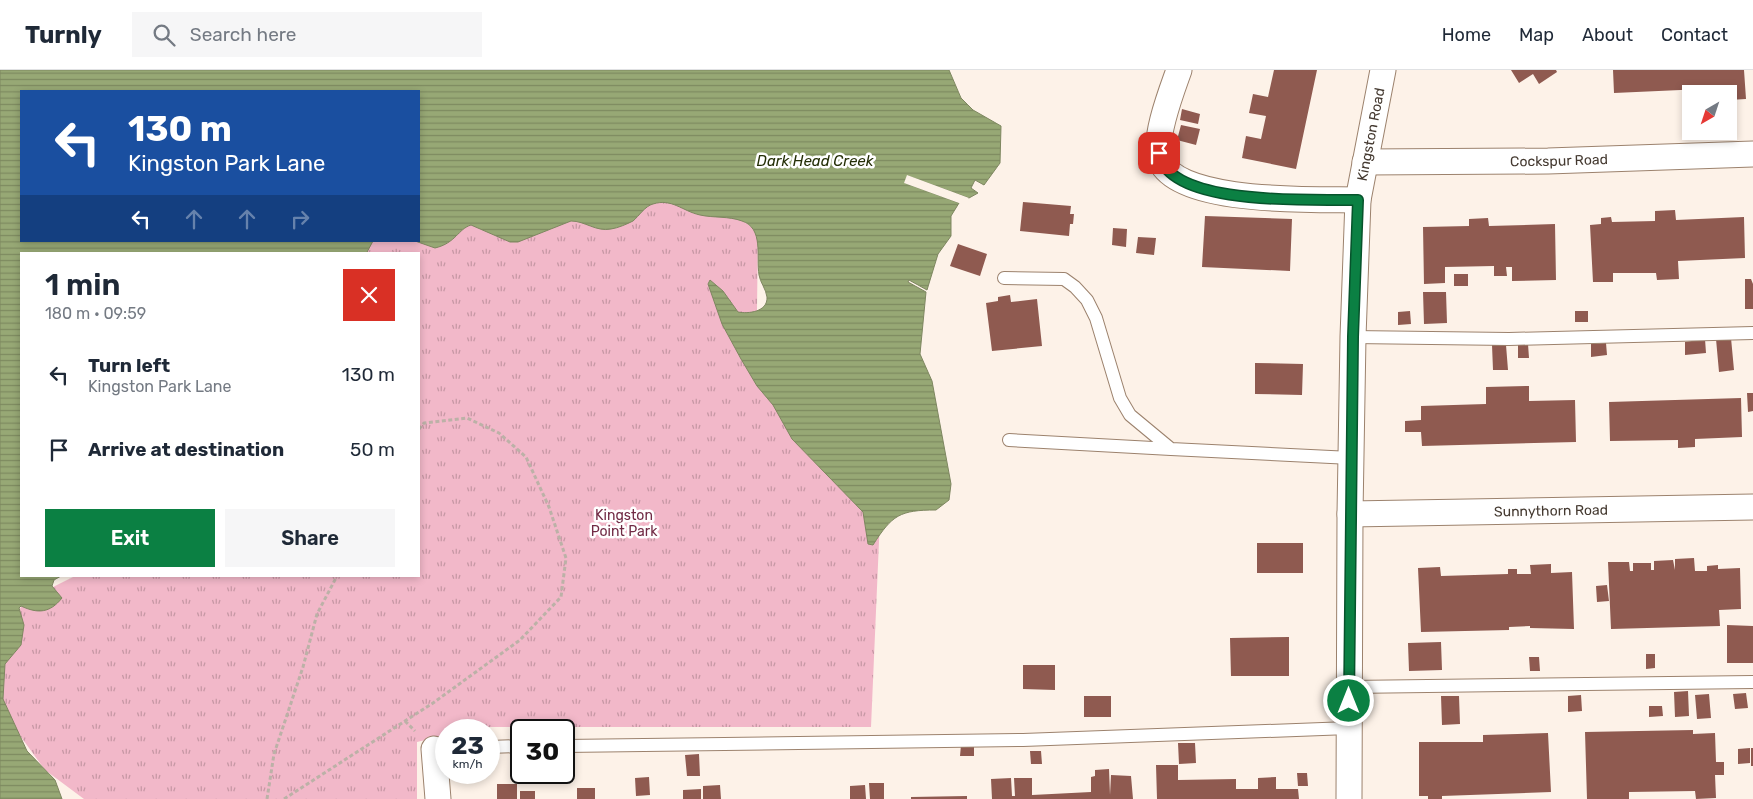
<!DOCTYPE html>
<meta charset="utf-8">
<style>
:root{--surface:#fff;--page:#f6f6f7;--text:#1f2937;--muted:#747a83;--line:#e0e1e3;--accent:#0b8043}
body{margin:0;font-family:Rubik,sans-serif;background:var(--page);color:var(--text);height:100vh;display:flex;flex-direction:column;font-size:19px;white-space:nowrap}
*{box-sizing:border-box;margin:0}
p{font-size:16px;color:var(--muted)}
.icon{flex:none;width:28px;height:28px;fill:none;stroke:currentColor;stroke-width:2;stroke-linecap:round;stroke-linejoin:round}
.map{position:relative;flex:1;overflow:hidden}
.side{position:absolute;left:20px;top:182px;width:400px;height:325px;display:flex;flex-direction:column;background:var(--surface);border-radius:0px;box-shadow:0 2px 8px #0003}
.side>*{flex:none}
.top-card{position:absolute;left:20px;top:20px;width:400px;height:152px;border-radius:0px;box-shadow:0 2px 8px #0003;background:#1a4fa0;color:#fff;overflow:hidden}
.needle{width:32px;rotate:219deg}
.buttons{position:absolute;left:1682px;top:15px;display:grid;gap:10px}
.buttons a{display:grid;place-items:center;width:55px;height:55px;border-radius:0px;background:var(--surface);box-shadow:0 2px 8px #0003;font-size:25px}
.speed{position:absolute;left:435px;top:649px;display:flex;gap:10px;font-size:25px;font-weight:700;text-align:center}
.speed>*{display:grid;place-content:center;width:65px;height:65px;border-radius:50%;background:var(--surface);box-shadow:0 2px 8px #0003;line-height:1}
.speed small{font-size:12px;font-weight:400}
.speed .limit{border:2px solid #111;border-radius:8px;background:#fff;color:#111}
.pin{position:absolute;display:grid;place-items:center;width:42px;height:42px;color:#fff;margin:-21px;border-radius:10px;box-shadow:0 2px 8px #0006}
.me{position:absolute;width:55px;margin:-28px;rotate:0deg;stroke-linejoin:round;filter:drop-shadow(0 0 4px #0008)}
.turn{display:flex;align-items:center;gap:18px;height:105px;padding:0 25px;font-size:22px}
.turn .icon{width:65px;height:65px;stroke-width:2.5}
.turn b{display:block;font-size:35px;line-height:42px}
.lanes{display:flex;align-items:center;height:48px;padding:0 25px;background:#0003;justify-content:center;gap:25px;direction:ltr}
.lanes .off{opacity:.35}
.round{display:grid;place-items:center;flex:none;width:52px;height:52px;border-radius:0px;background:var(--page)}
.headline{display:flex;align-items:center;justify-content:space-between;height:85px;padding:0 25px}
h1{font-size:30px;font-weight:600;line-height:38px}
.action{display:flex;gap:10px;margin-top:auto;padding:10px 25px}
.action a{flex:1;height:58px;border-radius:0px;background:var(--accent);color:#fff;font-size:20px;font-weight:600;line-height:58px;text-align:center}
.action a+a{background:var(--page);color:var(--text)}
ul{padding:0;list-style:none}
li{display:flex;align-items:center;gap:15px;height:75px;padding:0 25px}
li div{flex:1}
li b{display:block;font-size:19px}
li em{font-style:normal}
header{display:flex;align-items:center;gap:30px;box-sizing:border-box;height:70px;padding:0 25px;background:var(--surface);border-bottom:1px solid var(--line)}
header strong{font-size:24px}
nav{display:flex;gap:28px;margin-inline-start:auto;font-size:18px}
.search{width:350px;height:45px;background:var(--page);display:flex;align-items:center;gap:12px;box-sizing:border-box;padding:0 18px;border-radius:0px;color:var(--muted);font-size:19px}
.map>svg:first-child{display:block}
.park{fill:url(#park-tufts)}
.water{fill:url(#water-rules);stroke:#7e8760}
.pier{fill:#fdf2e8}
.building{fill:#8f5a50}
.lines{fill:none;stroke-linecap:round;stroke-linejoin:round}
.service-casing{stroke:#9c826d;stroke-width:14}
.minor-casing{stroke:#9c826d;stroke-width:27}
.path{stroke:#bcb1a7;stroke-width:3;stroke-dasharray:4 2.5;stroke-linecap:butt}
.service{stroke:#fff;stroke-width:12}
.minor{stroke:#fff;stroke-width:25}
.route-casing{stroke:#07532c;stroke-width:12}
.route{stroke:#0b8043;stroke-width:9}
.labels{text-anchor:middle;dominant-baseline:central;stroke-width:5;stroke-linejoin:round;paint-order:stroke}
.street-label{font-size:14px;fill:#443930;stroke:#fff}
.park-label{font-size:14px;fill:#712b45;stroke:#fff}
.water-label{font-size:15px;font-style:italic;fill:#252f07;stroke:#fff}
</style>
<header>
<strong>Turnly</strong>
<div class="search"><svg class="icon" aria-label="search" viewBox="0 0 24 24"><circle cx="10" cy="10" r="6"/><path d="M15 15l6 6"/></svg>Search here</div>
<nav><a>Home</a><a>Map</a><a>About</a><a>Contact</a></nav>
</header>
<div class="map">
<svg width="1753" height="729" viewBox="0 0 1753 729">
<defs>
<pattern id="park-tufts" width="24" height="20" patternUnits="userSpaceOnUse" patternTransform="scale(1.25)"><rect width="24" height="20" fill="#f2b8c9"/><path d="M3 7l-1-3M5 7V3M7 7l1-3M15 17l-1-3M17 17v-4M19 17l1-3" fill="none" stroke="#c697a4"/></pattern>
<pattern id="water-rules" width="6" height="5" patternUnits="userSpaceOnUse" patternTransform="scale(1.25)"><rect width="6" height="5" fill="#97a875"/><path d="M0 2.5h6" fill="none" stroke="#7d8a60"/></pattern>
</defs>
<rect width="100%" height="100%" fill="#fdf2e8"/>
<path class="park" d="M697 120 758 161 757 240 767 306 881 425 871 657H480L467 660H446V665L417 672V729H84L45 700 5 645 0 625 1 568 25 531 75 506H419V184H297L318 171H419V142Z"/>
<path class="water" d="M0 0H949L961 28 973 40 1001 56 1000 93 984 115 975 110 971 118 978 123 969 128 908 106 905 113 959 133 951 146V166L938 184 927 220 909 210 908 212 926 222 920 284 932 311 951 414 949 430 936 440C900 440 892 445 873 475L868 474 863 442 792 369 773 335 757 316 741 289 722 254 708 214 710 210 723 221 738 242C748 244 768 242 767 227 766 219 760 212 759 205 756 187 764 158 742 151 729 146 713 148 700 145 682 141 672 128 653 134 645 136 639 146 633 151 627 154 618 158 611 159 596 162 585 151 571 151L518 172H510L471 155C458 159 456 173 435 178L415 171H419V21H21V171H373L366 184H21V506H61L54 510 52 516 62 528C50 543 38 544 21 536L19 538 24 555 21 575 5 594 3 629 27 681 55 710 62 729H0Z"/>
<path class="pier" d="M907 105 969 128 966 129 909 109 908 112 961 132 959 133 904 113Z"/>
<path class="building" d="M1274 0H1317L1296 99 1242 88 1246 66 1261 69 1266 46 1249 43 1253 24 1268 27Z
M1511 0H1556L1557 2 1539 14 1533 4 1519 13Z
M1613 0H1744L1746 29 1729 30V24H1725V18L1614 23Z
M1182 39 1200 44 1198 54 1180 50Z
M1181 55 1200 59 1196 75 1177 70Z
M1023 132 1071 136 1070 144H1074L1073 154H1070L1069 166 1020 161Z
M1675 140 1676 150 1744 147 1745 188 1678 191 1679 209 1657 210 1656 203H1613V212H1593L1590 155 1601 154V148L1611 147 1612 152 1655 151V141Z
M1205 146 1292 149 1290 201 1202 197Z
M1488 148 1489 156 1555 154 1556 210 1512 211V197H1506L1507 206H1494V196L1445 197V213L1424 214 1423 157 1469 156V149Z
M1113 158 1127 159 1126 177 1112 175Z
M1138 167 1156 168 1154 185 1136 183Z
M958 174 987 184 980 206 950 196Z
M1454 204H1468V216H1454Z
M1745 209H1751L1753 214V239H1745Z
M1423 222H1446L1447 253 1424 254Z
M1010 225 1011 232 1037 229 1042 276 992 281 986 233 998 231V227Z
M1410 241 1411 254 1398 255V242Z
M1575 241H1588V252H1575Z
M1731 268 1734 300 1719 302 1716 269Z
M1705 269 1706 283 1685 285V272Z
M1606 273 1607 285 1591 287V274Z
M1518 274H1528L1529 288H1518Z
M1492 275H1506L1508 300H1493Z
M1255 293 1303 294 1302 325 1255 324Z
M1529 316V331L1575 330 1576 372 1422 376 1421 362H1405V351L1421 350V336L1486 334V317Z
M1747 323H1753V341L1748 342Z
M1741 328 1742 367 1695 369V377L1678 378V370L1610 371 1609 332Z
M1257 473H1303V503H1257Z
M1694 488 1695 501H1707V496L1718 495V499L1740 498 1741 539 1719 540 1720 556 1611 559 1608 492H1629L1630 501H1633V493H1651V500H1654V491L1673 490 1675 500V489Z
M1551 494V503L1572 502 1574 559 1530 558V556L1509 557V560L1421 562 1418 498 1440 497 1441 506 1508 504V499H1517V504H1531L1530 495Z
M1607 515 1609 531 1597 532 1596 516Z
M1727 555 1753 556V593H1727Z
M1289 567V606H1231L1230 568Z
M1441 572 1442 600 1409 601 1408 573Z
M1646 584H1655V598L1646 599Z
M1529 587H1539L1540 601H1530Z
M1023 595H1055V620L1023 619Z
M1688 621 1689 646 1675 647 1674 622Z
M1746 623 1748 638 1735 639 1733 624Z
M1709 624 1711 648 1697 649 1695 625Z
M1581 625 1582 641 1568 642V626Z
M1084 626H1111V647H1084Z
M1441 626H1459L1460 654 1442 655Z
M1649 636H1662L1663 646 1649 647Z
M1693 660V664L1715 663 1716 692H1724V705H1715L1716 728 1696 729 1695 721 1629 722V729H1587L1585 662Z
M1548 663 1551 722 1442 726V729H1428V726H1419V672H1483V665Z
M1178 673H1195L1196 693 1179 694Z
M961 675 974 676V686H960Z
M1750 678V693L1738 694V679Z
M1751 678H1753V696H1751Z
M1030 681H1041L1042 694H1031Z
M699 684 700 706H687L685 685Z
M1156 695H1178V710L1236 709V719H1258V708L1276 707V719H1298L1299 729H1157Z
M1109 699 1110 725 1111 705 1131 706 1133 729H992L991 709 1011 708 1012 726H1015L1014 708H1032V725L1091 722V707L1095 706V700Z
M1297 703H1307L1308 716H1298Z
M649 707 650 725 636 726 635 708Z
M869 713H884V729H870Z
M497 714H517V729H497Z
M720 715 721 729H703V716Z
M865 715 866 729H850V716Z
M577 718H595V729H577Z
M701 719V729H683V720Z
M520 721H535V729H520Z
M967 726V729H911V727Z"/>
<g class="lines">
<g class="service-casing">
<path id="service" d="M1004 208 1064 209 1075 217 1087 230 1096 248 1120 328 1130 345 1171 379 1351 388
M1353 267 1509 269 1753 263
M1009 370 1171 379
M1349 617 1753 612
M564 676 1023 670 1349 658
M489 677 521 676"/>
</g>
<g class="minor-casing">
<g id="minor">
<path d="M1179 0C1172 20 1153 68 1160 89 1175 135 1318 129 1358 130"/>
<path id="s1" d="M1365 92 1548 91 1753 84"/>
<path id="s2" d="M1350 444 1753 437"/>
<path d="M434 679 438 729"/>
<path id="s3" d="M1349 729 1350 444 1353 267 1358 130 1383 0"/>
</g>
</g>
<path class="path" d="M405 651 415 661
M267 729 274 684 303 597 317 544 337 506
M284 729 433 633 520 570 561 527 566 488 549 437 526 387 499 363 467 348 424 353 419 359"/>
<use href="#service" class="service"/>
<use href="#minor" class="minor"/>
</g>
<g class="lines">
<g class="route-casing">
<path id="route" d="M1159 83C1168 138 1316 129 1358 130L1353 267 1349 631"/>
</g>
<use href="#route" class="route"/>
</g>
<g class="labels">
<g class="street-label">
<text stroke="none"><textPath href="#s3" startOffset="666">Kingston Road</textPath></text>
<text stroke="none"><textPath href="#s1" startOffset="194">Cockspur Road</textPath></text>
<text stroke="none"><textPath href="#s2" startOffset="201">Sunnythorn Road</textPath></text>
</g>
<g class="park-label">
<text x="624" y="445">Kingston<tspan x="624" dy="16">Point Park</tspan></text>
</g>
<g class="water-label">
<text x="815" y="91">Dark Head Creek</text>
</g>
</g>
</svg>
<div class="buttons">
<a><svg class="needle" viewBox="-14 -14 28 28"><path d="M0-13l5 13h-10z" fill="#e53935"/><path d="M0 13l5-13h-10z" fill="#747a83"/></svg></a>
</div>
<div class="speed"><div>23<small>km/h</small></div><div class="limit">30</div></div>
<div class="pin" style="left:1159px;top:83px;background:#d93025"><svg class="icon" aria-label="arrive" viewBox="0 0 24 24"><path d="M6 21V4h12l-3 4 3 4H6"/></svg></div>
<svg class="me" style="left:1349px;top:631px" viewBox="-20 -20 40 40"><circle r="17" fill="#0b8043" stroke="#fff" stroke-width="3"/><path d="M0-11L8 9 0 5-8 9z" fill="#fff"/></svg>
<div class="top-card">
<div class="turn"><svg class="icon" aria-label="left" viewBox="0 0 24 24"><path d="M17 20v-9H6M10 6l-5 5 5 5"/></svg><div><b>130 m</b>Kingston Park Lane</div></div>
<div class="lanes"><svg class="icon" aria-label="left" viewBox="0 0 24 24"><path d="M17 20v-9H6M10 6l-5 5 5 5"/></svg><svg class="icon off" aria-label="ahead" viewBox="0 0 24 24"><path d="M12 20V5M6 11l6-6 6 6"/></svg><svg class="icon off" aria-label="ahead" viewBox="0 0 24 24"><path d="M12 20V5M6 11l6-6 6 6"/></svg><svg class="icon off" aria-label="right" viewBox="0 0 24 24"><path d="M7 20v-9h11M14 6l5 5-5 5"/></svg></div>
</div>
<section class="side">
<div class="headline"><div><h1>1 min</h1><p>180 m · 09:59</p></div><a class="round" style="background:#d93025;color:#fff"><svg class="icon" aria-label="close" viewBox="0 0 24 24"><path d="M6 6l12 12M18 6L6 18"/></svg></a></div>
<ul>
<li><svg class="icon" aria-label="left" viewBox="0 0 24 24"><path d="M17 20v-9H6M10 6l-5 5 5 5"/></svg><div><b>Turn left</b><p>Kingston Park Lane</p></div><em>130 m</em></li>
<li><svg class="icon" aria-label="arrive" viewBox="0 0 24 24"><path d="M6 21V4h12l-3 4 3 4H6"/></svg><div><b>Arrive at destination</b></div><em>50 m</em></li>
</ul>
<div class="action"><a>Exit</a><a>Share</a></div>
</section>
</div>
